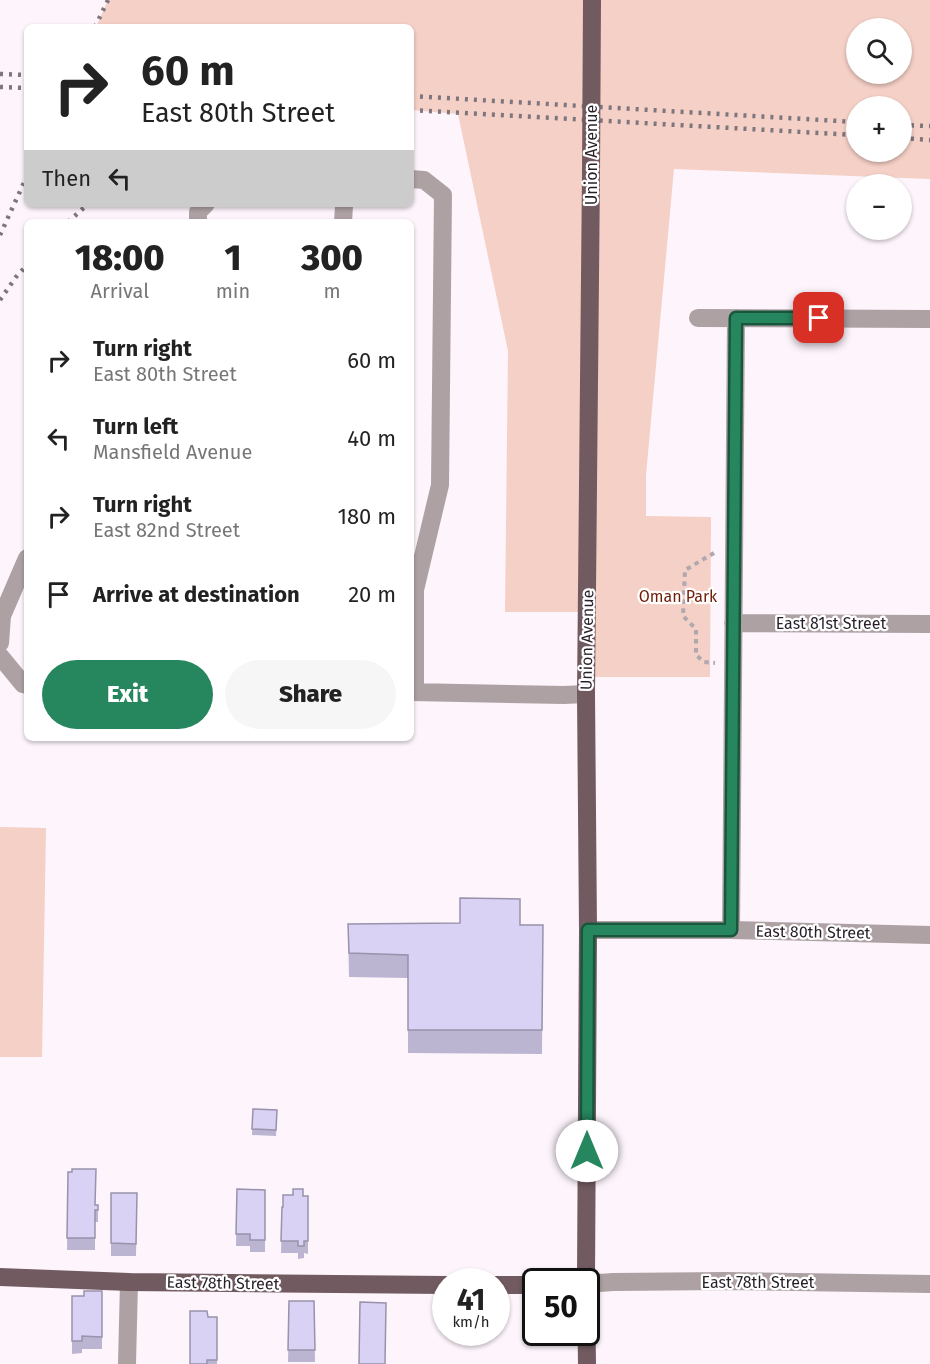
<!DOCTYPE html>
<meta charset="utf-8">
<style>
:root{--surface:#fff;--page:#f6f6f6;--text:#222;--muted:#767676;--accent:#26865e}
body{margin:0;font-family:"Fira Sans",sans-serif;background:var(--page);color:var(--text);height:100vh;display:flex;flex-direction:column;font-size:22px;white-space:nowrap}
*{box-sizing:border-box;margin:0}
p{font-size:20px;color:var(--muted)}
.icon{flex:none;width:33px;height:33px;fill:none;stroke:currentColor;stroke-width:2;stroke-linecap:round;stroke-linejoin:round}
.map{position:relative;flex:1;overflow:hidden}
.details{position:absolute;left:24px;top:219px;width:390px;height:522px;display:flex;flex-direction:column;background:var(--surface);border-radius:9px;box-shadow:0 2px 4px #0004}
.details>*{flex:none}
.hud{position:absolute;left:24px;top:24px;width:390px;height:183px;border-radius:9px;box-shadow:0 2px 4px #0004;background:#fff;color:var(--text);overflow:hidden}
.fabs{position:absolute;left:846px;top:18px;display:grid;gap:12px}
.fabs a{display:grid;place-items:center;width:66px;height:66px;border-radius:50%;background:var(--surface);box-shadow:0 2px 4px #0004;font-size:30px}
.speed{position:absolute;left:432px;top:1268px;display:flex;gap:12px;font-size:30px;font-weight:700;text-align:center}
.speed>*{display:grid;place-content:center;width:78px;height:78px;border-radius:50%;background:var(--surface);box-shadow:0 2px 4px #0004;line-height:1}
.speed small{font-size:15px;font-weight:400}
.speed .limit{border:3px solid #111;border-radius:9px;background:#fff;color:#111}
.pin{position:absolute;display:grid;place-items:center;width:51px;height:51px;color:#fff;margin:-26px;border-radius:12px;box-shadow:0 3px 9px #0006}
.me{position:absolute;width:66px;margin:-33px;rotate:0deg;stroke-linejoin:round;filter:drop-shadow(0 0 4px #0008)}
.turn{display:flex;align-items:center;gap:21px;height:126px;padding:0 18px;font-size:27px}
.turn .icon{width:78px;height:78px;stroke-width:2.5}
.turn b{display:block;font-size:42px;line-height:51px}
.then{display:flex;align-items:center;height:57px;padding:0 18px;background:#0003;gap:12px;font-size:22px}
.eta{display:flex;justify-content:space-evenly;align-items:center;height:102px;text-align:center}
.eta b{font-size:36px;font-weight:800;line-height:42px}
.primary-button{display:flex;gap:12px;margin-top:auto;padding:12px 18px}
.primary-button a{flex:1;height:69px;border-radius:36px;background:var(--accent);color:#fff;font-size:24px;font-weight:800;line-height:69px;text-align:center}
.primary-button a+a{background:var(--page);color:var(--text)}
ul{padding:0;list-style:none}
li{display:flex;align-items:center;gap:18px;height:78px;padding:0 18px}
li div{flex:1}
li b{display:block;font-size:22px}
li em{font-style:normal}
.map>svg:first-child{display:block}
.green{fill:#f5d0c6;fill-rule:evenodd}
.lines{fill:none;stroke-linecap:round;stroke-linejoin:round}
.path{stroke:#b0a7af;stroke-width:4;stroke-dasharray:4.5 4.5;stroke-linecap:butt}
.minor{stroke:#aea1a4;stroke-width:18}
.major{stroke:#715a60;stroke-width:18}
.rail{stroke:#7e767e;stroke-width:4.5;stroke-dasharray:3 6;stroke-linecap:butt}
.major-bridge{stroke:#715a60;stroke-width:18}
.wall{fill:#bbb5d2}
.building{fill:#d9d2f4;stroke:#9893ab;stroke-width:1.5}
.route-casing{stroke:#19573d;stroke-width:15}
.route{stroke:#26865e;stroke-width:10}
.labels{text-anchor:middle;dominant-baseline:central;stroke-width:4.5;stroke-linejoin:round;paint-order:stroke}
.street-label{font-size:16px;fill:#271f27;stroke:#fff}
.park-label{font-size:16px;fill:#6f1e07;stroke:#fff}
</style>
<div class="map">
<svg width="930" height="1364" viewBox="0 0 930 1364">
<rect width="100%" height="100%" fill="#fdf4fc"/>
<path class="green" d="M108 0H930V179L674 169 646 475V516L711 517 710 677H588L587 612H505L508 351 458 114 411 110V27H96ZM856 28H902V74H856ZM856 106H902V152H856Z
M0 827 46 828 42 1057H0Z"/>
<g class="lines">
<path class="path" d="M714 553 685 570 683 616 696 629V655L704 662 715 663"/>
<path class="minor" d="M411 179 424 180 443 195 440 485 415 590V692
M198 222V212L206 204
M343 222 344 206
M698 318 930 319
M733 623 930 624
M0 643 2 616 27 558
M0 656 23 684 27 685
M411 692 564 695 586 694
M588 930H731L930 935
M731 930 736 318
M586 1284 613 1282 725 1281 930 1284
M127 1364 129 1282"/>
<path class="major" d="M0 1277 129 1282 446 1285
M586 1281 588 930 586 694 591 173
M496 1285H536
M586 1293 587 1364"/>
<path class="rail" d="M95 27 108 0
M0 74 27 75
M0 87 27 88
M411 96 856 122
M411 110 856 135
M902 125 930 126
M902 138 930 140
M68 222 88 204
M0 235 27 176
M0 300 16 277 27 265"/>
<path class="major-bridge" d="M591 173 592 0"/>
</g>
<path class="wall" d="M348 924 543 925 542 1054 408 1053V978L349 977Z
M253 1109 277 1110 276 1136 252 1135Z
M68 1172 96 1205H98V1222H95V1250H67Z
M237 1189 265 1190V1252H250V1246H236Z
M111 1193H137L136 1256H111Z
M303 1196H308V1254L304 1253V1258L298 1259V1253H281L282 1207Z
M102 1291V1349H82V1353L72 1354V1296H84Z
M289 1301H314L315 1362H288Z
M208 1317H217V1364H190Z"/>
<path class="building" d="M460 898 520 899V925H543L542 1030H408V955L349 953 348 924 460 923Z
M253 1109 277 1110 276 1130 252 1129Z
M72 1169H96L95 1205H98V1210H95V1238H67L68 1172H72Z
M237 1189 265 1190V1240H250V1234H236Z
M293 1189H303V1196H308V1241H304V1246H298V1241H281L282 1207H283V1195H293Z
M111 1193H137L136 1244 111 1243Z
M84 1291H102V1337L82 1336V1341H72V1296H84Z
M289 1301H314L315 1350H288Z
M360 1302 386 1303 385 1364H359Z
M190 1311H207L208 1317H217V1360H207V1364H190Z"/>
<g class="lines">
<g class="route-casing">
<path id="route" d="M587 1151 588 930H731L736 318H819"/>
</g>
<use href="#route" class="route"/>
</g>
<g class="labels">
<g class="street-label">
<text transform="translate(591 155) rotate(-90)">Union Avenue</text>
<text x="831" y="623">East 81st Street</text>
<text transform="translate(587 640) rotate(-89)">Union Avenue</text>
<text transform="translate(813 932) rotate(1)">East 80th Street</text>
<text x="758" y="1282">East 78th Street</text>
<text transform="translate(223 1283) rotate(1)">East 78th Street</text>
</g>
<g class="park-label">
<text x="678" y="596">Oman Park</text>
</g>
</g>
</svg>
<div class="fabs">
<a><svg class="icon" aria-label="search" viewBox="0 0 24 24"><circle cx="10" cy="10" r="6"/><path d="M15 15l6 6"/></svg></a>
<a>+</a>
<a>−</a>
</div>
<div class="speed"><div>41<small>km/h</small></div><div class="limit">50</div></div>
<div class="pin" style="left:819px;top:318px;background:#d93025"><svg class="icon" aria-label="arrive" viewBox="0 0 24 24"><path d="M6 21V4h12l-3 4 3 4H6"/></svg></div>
<svg class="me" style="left:587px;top:1151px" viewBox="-20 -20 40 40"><circle r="19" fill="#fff"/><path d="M0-13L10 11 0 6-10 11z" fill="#26865e"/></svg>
<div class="hud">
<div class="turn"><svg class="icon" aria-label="right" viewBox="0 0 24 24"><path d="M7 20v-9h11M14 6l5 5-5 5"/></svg><div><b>60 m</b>East 80th Street</div></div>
<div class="then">Then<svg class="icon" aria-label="left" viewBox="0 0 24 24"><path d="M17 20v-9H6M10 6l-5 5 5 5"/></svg></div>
</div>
<section class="details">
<div class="eta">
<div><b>18:00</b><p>Arrival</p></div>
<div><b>1</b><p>min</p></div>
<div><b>300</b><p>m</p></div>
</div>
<ul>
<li><svg class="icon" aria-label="right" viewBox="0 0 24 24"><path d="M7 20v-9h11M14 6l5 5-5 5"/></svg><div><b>Turn right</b><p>East 80th Street</p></div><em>60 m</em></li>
<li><svg class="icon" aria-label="left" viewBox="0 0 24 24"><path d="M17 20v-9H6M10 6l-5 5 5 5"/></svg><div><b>Turn left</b><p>Mansfield Avenue</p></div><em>40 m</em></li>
<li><svg class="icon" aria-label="right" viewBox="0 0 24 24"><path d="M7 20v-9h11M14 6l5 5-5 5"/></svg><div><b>Turn right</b><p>East 82nd Street</p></div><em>180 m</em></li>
<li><svg class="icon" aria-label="arrive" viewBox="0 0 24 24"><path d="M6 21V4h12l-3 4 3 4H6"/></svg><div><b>Arrive at destination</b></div><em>20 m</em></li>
</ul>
<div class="primary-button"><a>Exit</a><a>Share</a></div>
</section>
</div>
